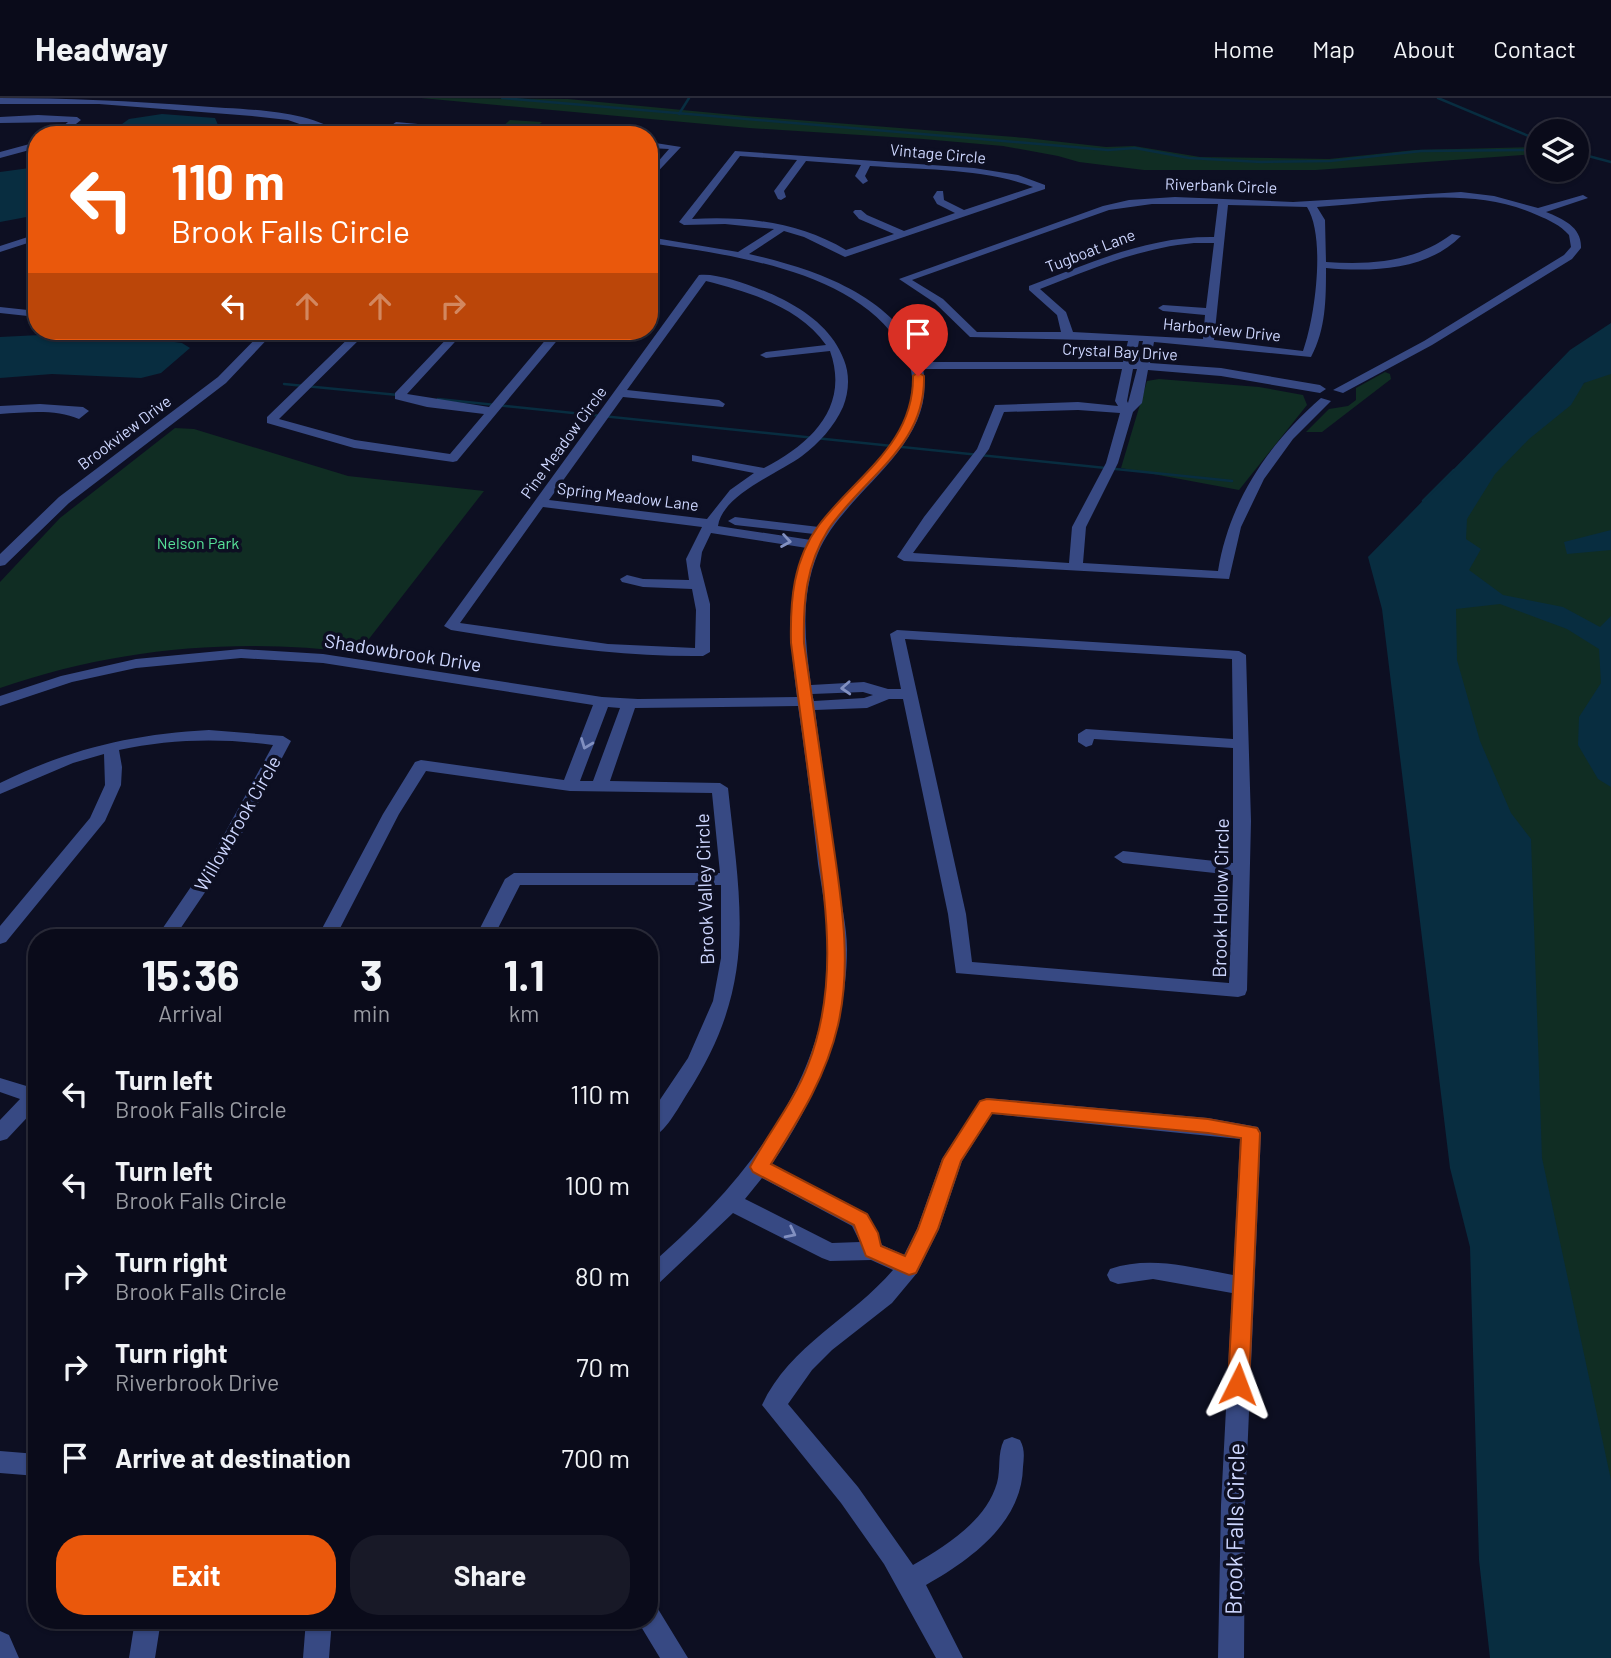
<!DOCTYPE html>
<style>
:root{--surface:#0a0b1a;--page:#181927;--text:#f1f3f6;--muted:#999ba2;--line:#2a2b39;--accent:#ea580c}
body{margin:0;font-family:Barlow,sans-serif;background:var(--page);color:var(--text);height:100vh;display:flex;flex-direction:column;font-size:26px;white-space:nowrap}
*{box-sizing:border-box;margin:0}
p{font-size:23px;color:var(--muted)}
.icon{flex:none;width:38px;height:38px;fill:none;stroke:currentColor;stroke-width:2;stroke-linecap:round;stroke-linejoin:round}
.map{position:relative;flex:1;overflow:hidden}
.sheet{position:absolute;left:28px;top:831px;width:630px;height:700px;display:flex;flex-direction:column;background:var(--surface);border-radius:28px;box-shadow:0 2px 5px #0004,0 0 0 2px var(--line)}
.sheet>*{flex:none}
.banner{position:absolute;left:28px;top:28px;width:630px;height:214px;border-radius:28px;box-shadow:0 2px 5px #0004,0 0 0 2px var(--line);background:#ea580c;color:#fff;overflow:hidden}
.tools{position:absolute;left:1526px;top:21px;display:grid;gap:14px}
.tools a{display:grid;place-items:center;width:63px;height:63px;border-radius:50%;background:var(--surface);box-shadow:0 2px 5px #0004,0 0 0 2px var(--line);font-size:35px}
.pin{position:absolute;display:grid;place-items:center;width:60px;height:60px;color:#fff;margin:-72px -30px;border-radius:50% 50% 50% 0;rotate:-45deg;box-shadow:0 0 7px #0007}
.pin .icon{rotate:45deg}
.me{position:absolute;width:77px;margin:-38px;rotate:3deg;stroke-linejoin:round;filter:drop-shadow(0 0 5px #0008)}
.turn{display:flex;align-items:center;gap:24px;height:147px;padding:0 28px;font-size:32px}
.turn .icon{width:91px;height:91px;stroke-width:2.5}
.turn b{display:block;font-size:49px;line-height:60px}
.lanes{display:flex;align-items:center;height:66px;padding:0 28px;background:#0003;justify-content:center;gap:35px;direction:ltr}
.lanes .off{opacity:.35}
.eta{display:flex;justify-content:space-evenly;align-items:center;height:119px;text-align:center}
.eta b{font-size:42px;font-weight:700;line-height:49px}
.action{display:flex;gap:14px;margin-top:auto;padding:14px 28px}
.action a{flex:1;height:80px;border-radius:28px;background:var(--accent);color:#fff;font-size:28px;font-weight:700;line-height:80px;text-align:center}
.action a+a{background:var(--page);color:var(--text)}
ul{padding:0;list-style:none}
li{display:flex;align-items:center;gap:21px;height:91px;padding:0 28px}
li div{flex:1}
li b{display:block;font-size:26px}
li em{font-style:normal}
header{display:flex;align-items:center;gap:42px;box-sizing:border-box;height:98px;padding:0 35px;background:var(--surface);border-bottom:2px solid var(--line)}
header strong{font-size:33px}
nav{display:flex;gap:38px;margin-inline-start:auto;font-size:24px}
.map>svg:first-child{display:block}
.green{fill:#102d23}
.water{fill:#082d40}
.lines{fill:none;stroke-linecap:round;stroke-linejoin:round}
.stream{stroke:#082d40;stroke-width:2.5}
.minor{fill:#374983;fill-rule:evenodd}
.oneway{stroke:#8290c1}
.route{fill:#ea580c;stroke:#983908;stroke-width:2}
.labels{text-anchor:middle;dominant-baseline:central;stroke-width:7;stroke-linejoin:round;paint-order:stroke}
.far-street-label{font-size:16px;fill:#ced7ff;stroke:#0d0f22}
.far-park-label{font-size:16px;fill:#57e298;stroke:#0d0f22}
.street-label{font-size:19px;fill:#ced7ff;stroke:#0d0f22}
.near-street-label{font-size:23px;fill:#ced7ff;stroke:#0d0f22}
</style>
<header>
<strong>Headway</strong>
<nav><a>Home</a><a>Map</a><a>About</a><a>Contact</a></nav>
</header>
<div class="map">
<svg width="1611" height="1560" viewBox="0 0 1611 1560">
<rect width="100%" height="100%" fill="#0d0f22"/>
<path class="green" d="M421 0 568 1 745 18 1026 40 1106 49 1134 48 1200 59 1329 61 1415 52 1531 49 1538 50V56L1316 72H1144L1079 64 1058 58 1003 48 923 41 749 30Z
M510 22 542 24 528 37H493Z
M1611 267V1560L1434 520 1450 418 1559 302Z
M1385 274 1390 276 1391 281 1322 334H1306L1329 311 1348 308 1356 302V290Z
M1159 281 1259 289 1303 297 1307 307 1239 392 1121 370 1147 283Z
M175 330 194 331 348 378 484 393 358 555C238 539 115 550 0 590V484L60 420Z"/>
<path class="water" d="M162 16 215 20 218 27 200 37H107L129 21Z
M37 69V117L0 124V74Z
M1611 225V276L1584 285 1571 307 1529 341 1495 376 1467 421 1466 441 1481 451 1469 472 1503 497 1563 509 1600 529 1611 518V689L1598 681 1578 647 1579 619 1601 585 1599 551 1567 531 1500 506 1456 511 1457 562 1480 643 1511 715 1531 741 1542 1060 1611 1382V1560H1490L1479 1462 1470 1149 1450 1070 1382 511 1368 459 1570 252Z
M100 234 182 245 190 250 161 275 141 280 52 276 0 280V239Z
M1611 432V452L1567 456 1564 444Z"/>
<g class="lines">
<path class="stream" d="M502 0 1108 52 1135 50 1189 60 1261 64 1330 63 1421 53 1538 52
M1438 0 1538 42
M679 16 689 0
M1577 55 1611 64
M284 286 398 297
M438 301 1232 383
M1423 403 1454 372"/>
<path class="minor" d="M0 0C66 0 132 3 198 8 241 12 307 10 343 37H331L288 22 252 18 99 6H0Z
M38 17 77 19 81 22 62 37H52L68 24 0 25V19Z
M396 24 451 29 455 32 451 37H441L443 34 393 29 392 27Z
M37 44V50L0 60V54Z
M649 44 681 49 649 83V74L669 51 649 50Z
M735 53 974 70 1018 77 1045 87V91L845 159 804 139 784 133 749 156C814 171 894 197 921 264H1123L1128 243 970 239 935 205 899 181 1103 108 1129 102 1175 99 1293 104 1461 94 1494 98 1538 110 1583 97 1588 100 1546 114C1563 121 1582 129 1581 150L1572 161 1432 247 1343 295 1333 292 1424 243 1564 157 1571 149 1569 137C1560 127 1549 122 1537 117 1468 86 1389 105 1317 109L1325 122 1326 164C1373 167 1414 164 1452 136L1461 138C1427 173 1371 174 1326 170 1326 201 1326 231 1311 259L1154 244 1150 265 1221 270 1320 287 1326 291 1320 295 1221 278 1148 272 1142 305 1133 314 1118 365 1086 429 1083 465 1218 473C1229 404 1268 346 1321 300L1331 303 1293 341 1264 381 1241 429 1229 481 904 463 897 459 924 419 977 351 995 307 1078 304 1118 308 1115 303 1122 271H923C938 349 844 392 818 455 800 498 805 543 811 587L864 584 888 591H901L890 536 897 532 1239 553 1246 557 1251 723 1247 892 1245 897 1238 899 956 875 948 816 903 601H889L867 610 815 612C822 667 830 722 837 777 840 801 847 827 847 851 847 929 815 1003 772 1066L868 1116 882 1147 904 1157 917 1131 942 1061 980 1003 987 1000 1208 1020 1258 1029 1261 1035 1245 1407 1244 1560H1218L1221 1407 1232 1195 1153 1181 1118 1186 1110 1183 1107 1177 1110 1171C1151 1157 1193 1170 1233 1177L1240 1041 992 1016 962 1063 939 1131 917 1175 892 1205 832 1252 812 1272 788 1306 858 1389 913 1467C946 1448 986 1423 997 1385 1001 1371 997 1356 1004 1342L1012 1339 1020 1342C1025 1351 1024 1359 1023 1369 1022 1425 970 1462 926 1487L963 1560H936L884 1466 841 1405 762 1307C790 1247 852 1220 893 1172L871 1162 830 1163 822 1160 733 1115 657 1187 649 1190V1168C743 1087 831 981 829 850 828 822 822 793 818 766 812 713 806 660 798 608L635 610 610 683 720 685 728 690C741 812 758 886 687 996 678 1010 665 1036 649 1041V1018L688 960 713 903 721 860V787H520L493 840H475L505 781 514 775H720L712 695 570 693 426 673 399 716 335 840H317L383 716 415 664 421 662 564 682 593 607 323 565 241 560 136 570 72 584 0 608V598L61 578 136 561 241 551 323 556 602 599 638 601 797 599C791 549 783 496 807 450L711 435 702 454 700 468 710 506V554L703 558C618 559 535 546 451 532L444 528 699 177C720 174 767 193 786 203 812 217 834 235 844 262 850 277 849 294 843 309 834 329 819 345 802 358 779 375 722 397 718 428L811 442 814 436 735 427 728 423 735 419 819 429C845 391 892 358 908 316 916 294 914 270 902 250 856 172 731 157 649 145V139L738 154 774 131 725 126 684 127 679 124ZM740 58 797 62 774 93 778 101 781 102 786 99 784 93 806 63 861 67 855 78 863 86 868 83 865 78 870 68C923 72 983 70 1033 89L964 112 944 102 943 93H937L933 99 937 106 955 115 904 133 867 117 861 112H855L853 114 859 121 894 136 846 152C799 124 746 118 692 121ZM1152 106H1218L1214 139C1148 138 1090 165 1029 188V192L1057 217 1061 234H977L943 201 912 182 1109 112ZM1228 107 1307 109C1326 139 1315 220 1303 253L1214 242ZM1194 145H1214L1206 210 1163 207 1158 210 1163 213 1205 217 1203 241 1073 234 1066 214 1040 191C1091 171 1140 150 1194 145ZM706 183C748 194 799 208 826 247L766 254 760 257 766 260 830 253C850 309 811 346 764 370L692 357V363L754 375 730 392 707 421 549 402 623 299 723 309 725 306 719 302 627 292ZM1139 243H1143L1138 264H1135ZM1133 271H1137L1128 305 1127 303ZM1078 312 1120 315 1106 365 1072 429 1069 465 913 455 989 351 1004 314ZM543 409 702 429 686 461 689 482 643 481 627 477 620 481 622 484 643 489 692 491 696 512 695 550 608 546 460 525ZM905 541 1232 561 1233 641 1086 631 1078 636V644L1086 649 1092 647 1094 641 1233 650V765L1123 753 1114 759 1123 765 1233 777 1229 885 972 864 966 816ZM863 594 873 597 864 600 814 603 812 596ZM608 609 620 610 593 683H580ZM762 1080 852 1128 860 1144 832 1145 745 1101Z
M37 136V142L0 154V148Z
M0 209 37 213V219L0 215Z
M263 233H275L226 285 69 405 5 467 0 468V456L59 399 218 279Z
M356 233H368L279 321 355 342 450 356 484 316 427 309 395 301V295L454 233H465L407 296 489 309 553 233H565L457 363 453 364 354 350 267 325V319Z
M40 306 83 309 89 313 79 321C57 311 27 314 0 316V308Z
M209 632 283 638 291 643 231 756 174 840H156L214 755 273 647C221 640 170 641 119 652L122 669 121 687 105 723 6 844 0 846V828L90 720 105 687 104 656 73 665 0 696V685C69 651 133 636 209 632Z
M0 980 33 990 37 989V1009L7 1041 0 1043V1022L20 1001 0 994Z
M0 1353 37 1356V1378L0 1375Z
M649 1507 658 1511 688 1560H660L637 1522H649Z
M135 1522H161L155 1560H129Z
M306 1522H332L329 1560H303Z
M0 1533 9 1537 19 1560H0Z"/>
</g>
<defs><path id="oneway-chevron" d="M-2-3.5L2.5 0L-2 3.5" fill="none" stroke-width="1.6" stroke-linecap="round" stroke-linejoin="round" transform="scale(1.75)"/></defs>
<g class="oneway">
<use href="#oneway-chevron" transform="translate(786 443) rotate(9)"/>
<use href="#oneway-chevron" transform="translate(846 590) rotate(177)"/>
<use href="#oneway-chevron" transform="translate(586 646) rotate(111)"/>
<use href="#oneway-chevron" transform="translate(791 1135) rotate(27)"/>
</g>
<path class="route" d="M918 274 924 278C926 349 863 379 828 432 806 467 803 504 804 545 813 607 822 668 831 730 840 795 853 862 838 927 826 979 799 1021 771 1066L867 1116 878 1135 881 1148 905 1158 918 1131 943 1061 980 1003 987 1001 1208 1021 1257 1030 1260 1035 1249 1286 1246 1292 1238 1295 1231 1292 1228 1286 1241 1040 1208 1035 992 1015 961 1063 938 1131 916 1175 909 1177 866 1158 854 1127 753 1074 750 1069C769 1034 794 1004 808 967 840 885 825 803 814 719 806 661 799 603 791 545 790 503 793 462 819 427 856 378 914 346 913 278Z"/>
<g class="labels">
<g class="far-street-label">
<text transform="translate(938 55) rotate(5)">Vintage Circle</text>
<text transform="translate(1221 87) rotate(2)">Riverbank Circle</text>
<text transform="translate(1090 152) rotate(-21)">Tugboat Lane</text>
<text transform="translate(1222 231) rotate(6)">Harborview Drive</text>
<text transform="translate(1120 253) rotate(3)">Crystal Bay Drive</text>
<text transform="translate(124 334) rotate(-37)">Brookview Drive</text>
<text transform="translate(563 344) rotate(-54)">Pine Meadow Circle</text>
<text transform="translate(628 398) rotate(7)">Spring Meadow Lane</text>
</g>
<g class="far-park-label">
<text x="198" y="444">Nelson Park</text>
</g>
<g class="street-label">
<text transform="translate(403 554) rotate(9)">Shadowbrook Drive</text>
<text transform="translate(237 725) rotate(-60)">Willowbrook Circle</text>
<text transform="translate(704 791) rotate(-92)">Brook Valley Circle</text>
<text transform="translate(1220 800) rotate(-89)">Brook Hollow Circle</text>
</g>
<g class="near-street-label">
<text transform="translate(1234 1431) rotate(-89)">Brook Falls Circle</text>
</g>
</g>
</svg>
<div class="tools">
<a><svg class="icon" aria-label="layers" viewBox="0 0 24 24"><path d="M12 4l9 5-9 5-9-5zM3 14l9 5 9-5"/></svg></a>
</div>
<div class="pin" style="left:918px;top:278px;background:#d93025"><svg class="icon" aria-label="arrive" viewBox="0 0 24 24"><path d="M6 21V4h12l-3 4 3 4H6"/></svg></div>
<svg class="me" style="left:1238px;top:1286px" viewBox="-20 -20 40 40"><path d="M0-17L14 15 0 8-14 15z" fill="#ea580c" stroke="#fff" stroke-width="4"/></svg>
<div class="banner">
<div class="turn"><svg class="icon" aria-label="left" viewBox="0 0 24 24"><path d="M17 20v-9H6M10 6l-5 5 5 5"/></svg><div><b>110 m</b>Brook Falls Circle</div></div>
<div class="lanes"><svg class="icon" aria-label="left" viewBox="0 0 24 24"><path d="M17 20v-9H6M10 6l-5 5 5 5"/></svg><svg class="icon off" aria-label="ahead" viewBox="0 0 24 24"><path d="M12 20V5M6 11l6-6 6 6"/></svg><svg class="icon off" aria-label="ahead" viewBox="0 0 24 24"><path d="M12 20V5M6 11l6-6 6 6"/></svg><svg class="icon off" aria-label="right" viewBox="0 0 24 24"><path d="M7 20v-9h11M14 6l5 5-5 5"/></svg></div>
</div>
<section class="sheet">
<div class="eta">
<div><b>15:36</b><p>Arrival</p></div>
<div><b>3</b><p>min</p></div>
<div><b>1.1</b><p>km</p></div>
</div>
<ul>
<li><svg class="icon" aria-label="left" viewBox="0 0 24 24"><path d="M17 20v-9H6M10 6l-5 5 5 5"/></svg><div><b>Turn left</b><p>Brook Falls Circle</p></div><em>110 m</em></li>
<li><svg class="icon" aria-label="left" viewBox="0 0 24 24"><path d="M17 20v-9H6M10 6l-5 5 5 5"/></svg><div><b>Turn left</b><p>Brook Falls Circle</p></div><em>100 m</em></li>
<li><svg class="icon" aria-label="right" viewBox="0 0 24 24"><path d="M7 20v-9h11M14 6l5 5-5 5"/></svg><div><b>Turn right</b><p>Brook Falls Circle</p></div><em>80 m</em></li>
<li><svg class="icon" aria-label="right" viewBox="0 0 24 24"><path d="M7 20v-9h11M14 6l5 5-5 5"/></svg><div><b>Turn right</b><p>Riverbrook Drive</p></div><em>70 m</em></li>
<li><svg class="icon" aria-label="arrive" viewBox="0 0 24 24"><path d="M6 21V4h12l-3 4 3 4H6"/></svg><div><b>Arrive at destination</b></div><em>700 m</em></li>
</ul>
<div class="action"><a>Exit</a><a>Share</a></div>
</section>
</div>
